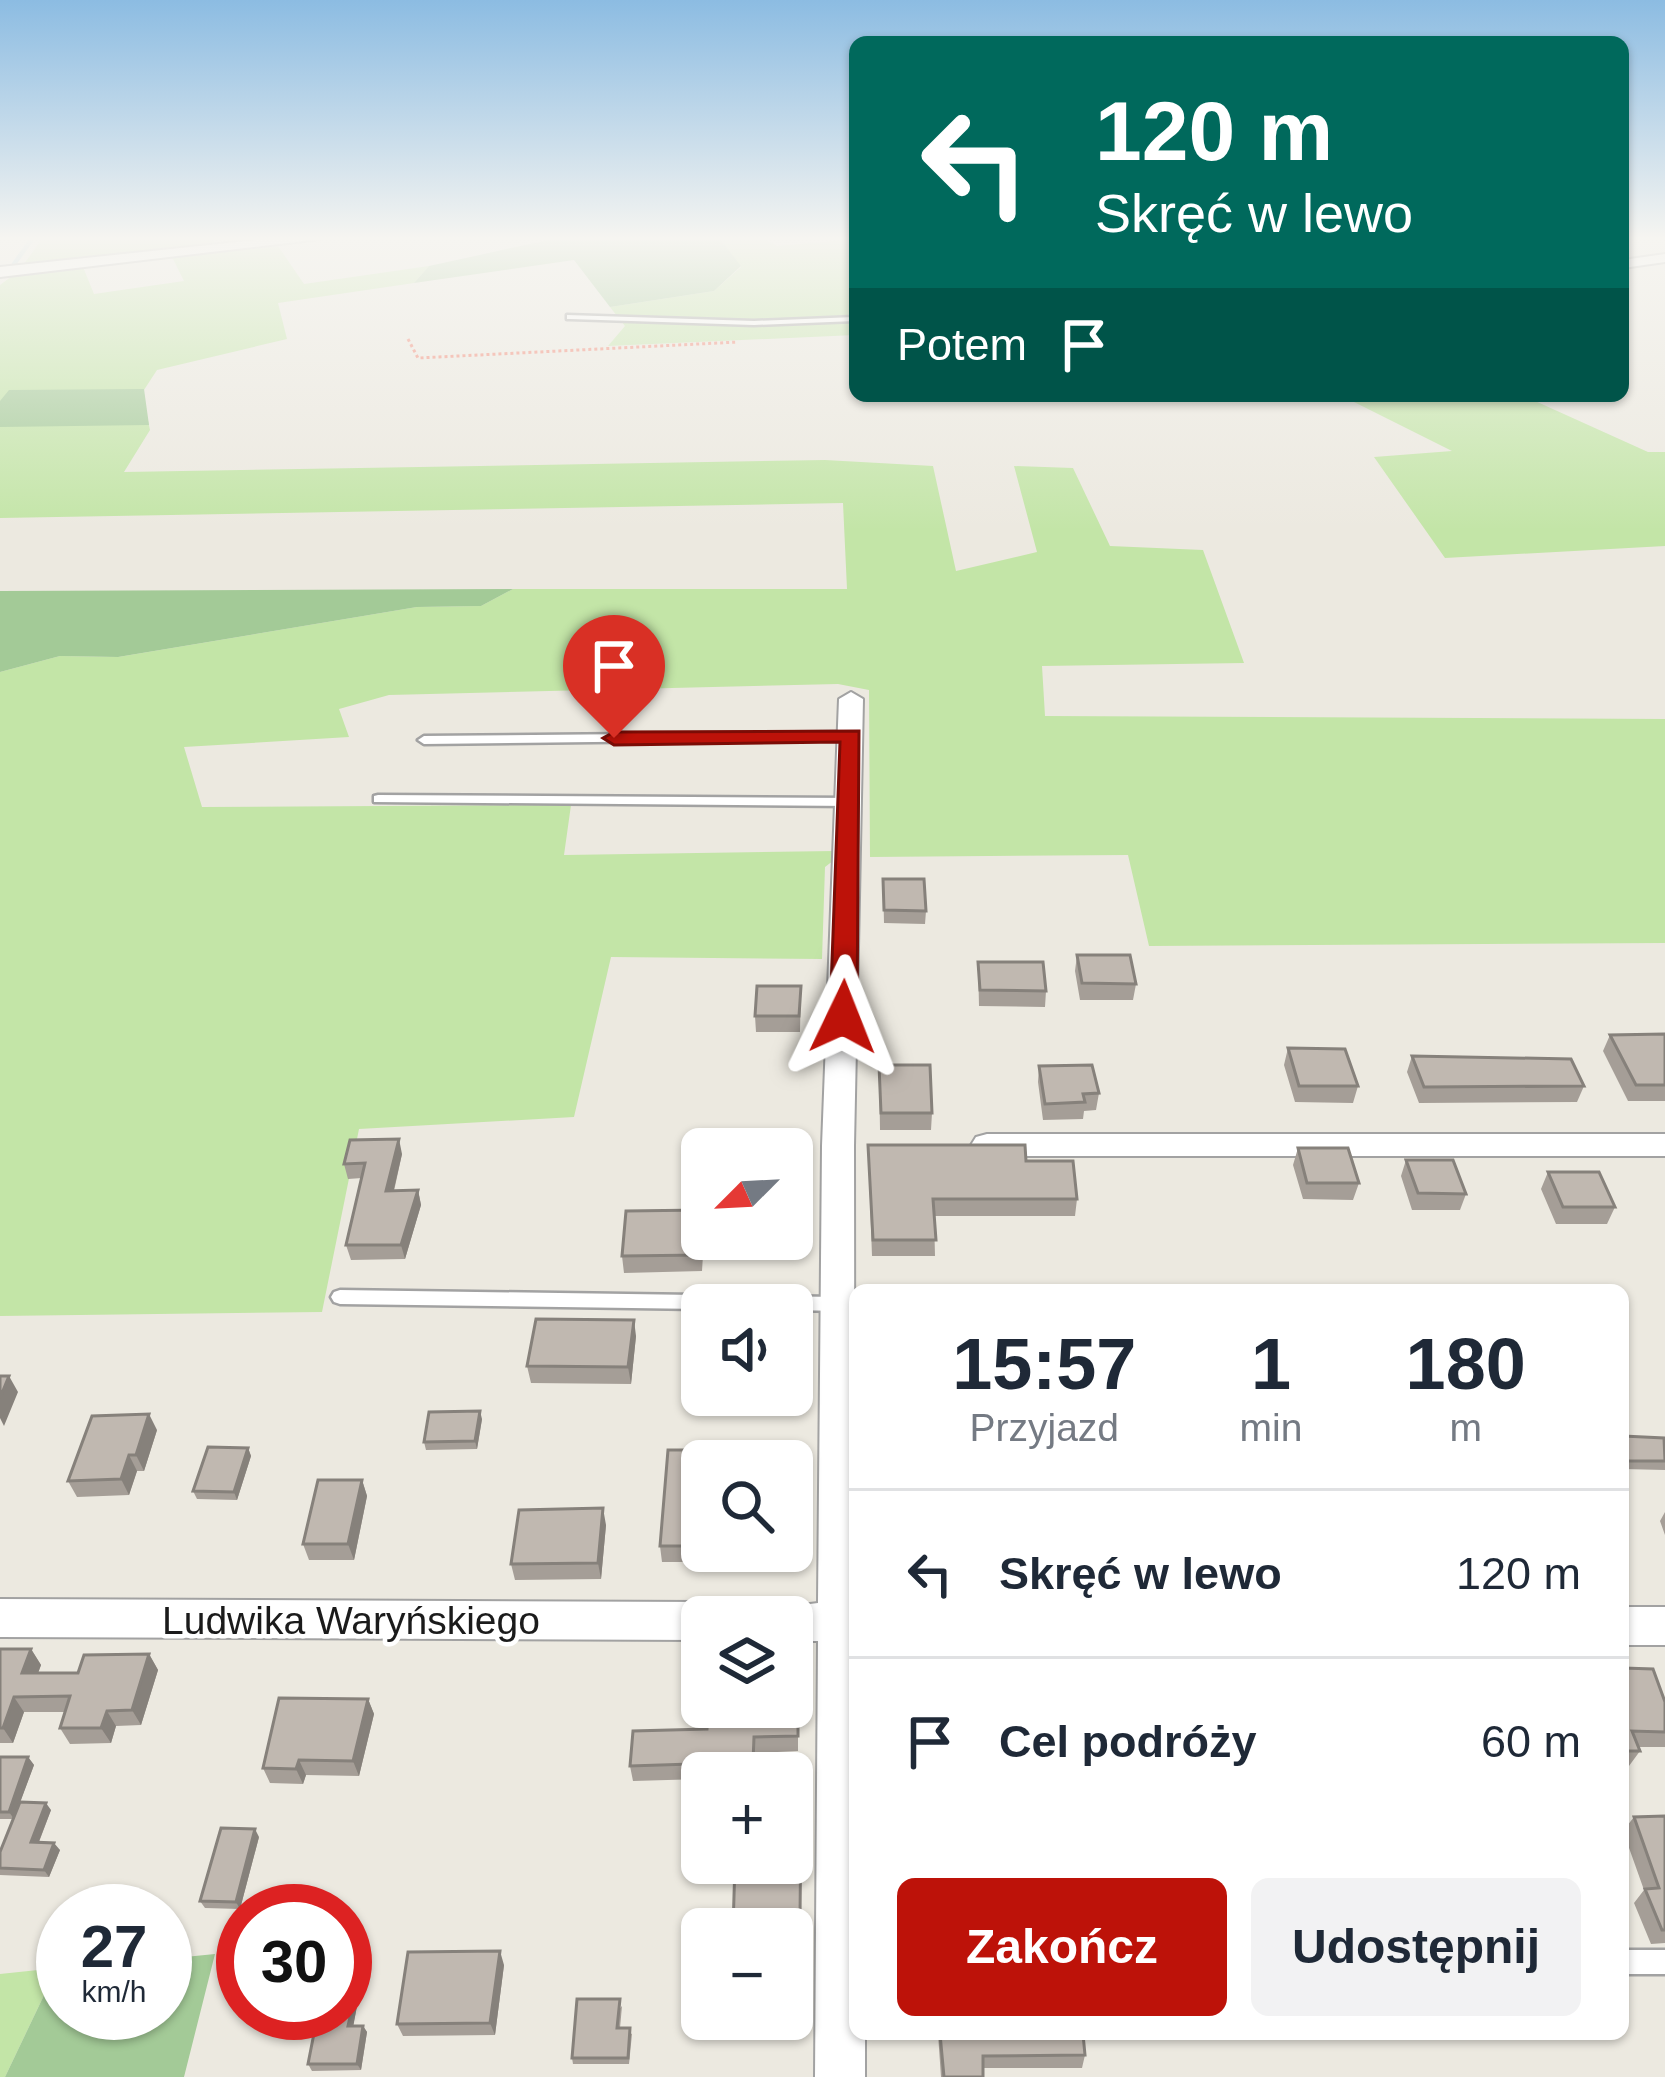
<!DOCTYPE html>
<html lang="pl">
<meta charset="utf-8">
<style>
:root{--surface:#fff;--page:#f2f2f3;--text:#1f2937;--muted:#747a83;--line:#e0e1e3;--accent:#bd1209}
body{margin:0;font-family:Helvetica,sans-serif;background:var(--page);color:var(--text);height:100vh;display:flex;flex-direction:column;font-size:45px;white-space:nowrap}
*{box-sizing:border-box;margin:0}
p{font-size:39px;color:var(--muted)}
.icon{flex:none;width:66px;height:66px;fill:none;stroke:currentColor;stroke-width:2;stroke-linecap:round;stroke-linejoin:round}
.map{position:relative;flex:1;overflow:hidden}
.sheet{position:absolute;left:849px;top:1284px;width:780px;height:756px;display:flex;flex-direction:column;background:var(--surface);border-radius:18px;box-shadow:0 3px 9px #0004}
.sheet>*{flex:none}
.guide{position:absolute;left:849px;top:36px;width:780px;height:366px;border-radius:18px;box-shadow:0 3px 9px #0004;background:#00695c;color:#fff;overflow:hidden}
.needle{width:78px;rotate:246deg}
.controls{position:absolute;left:681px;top:1128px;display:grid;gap:24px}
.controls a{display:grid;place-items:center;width:132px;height:132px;border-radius:18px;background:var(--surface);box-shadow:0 3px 9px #0004;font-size:60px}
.speed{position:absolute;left:36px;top:1884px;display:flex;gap:24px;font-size:60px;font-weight:700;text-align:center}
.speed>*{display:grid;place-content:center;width:156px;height:156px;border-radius:50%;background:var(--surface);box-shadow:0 3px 9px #0004;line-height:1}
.speed small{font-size:30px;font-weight:400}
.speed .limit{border:18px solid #d22;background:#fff;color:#111}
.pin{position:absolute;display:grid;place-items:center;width:102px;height:102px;color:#fff;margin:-123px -51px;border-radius:50% 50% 50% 0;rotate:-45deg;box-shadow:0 0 12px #0007}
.pin .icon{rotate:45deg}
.me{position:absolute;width:132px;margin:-66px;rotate:2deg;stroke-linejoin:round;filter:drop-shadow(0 0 9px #0008)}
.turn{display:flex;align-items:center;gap:42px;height:252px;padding:0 48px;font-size:54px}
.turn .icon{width:156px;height:156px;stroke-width:2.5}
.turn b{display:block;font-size:84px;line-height:102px}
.then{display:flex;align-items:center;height:114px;padding:0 48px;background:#0003;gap:24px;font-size:45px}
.eta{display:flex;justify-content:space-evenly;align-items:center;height:204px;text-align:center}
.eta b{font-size:72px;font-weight:700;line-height:84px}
.action{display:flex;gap:24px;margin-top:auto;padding:24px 48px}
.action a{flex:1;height:138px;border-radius:18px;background:var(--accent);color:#fff;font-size:48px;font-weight:700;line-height:138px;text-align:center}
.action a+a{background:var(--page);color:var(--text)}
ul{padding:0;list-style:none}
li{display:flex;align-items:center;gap:36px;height:168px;padding:0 48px;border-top:3px solid var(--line)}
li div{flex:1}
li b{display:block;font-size:45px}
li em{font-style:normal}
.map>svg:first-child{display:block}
.grass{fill:#c3e5a7}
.forest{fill:#a3ca97}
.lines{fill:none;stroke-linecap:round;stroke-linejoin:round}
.stream{stroke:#a2c9d8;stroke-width:4.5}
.service-casing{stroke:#a2a2a2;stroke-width:5}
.minor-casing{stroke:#a2a2a2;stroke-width:4}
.tertiary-casing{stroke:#a2a2a2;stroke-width:4}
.path{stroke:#f37f6b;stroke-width:3;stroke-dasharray:3 3;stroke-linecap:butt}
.service{fill:#fff;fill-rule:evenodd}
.minor{fill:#fff;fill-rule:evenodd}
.tertiary{fill:#fff;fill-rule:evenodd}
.wall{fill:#a59e97}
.shaded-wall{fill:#86817b}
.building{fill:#c0b8b0;stroke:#86817b;stroke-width:3}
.route{fill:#bd1209;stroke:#7b0c06;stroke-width:3}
.labels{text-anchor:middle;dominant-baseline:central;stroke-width:9;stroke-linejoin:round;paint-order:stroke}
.near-street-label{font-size:39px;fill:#1b1b1b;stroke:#fff}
</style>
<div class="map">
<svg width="1665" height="2077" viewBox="0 0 1665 2077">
<rect width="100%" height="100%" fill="#ece9e0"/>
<path class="grass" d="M42 239H214V247L21 268Z
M720 239H765L777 246 855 239V335L608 346 625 326 610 307 714 291 741 267Z
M278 246 304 284 429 266 414 283 278 303 287 339 157 370 142 393 150 430 124 472 825 460 933 466 956 571 1037 552 1014 466 1073 468 1110 546 1203 550 1244 663 1042 666 1045 716 1665 719V943L1149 946 1128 855 870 857 869 690 838 684 389 695 339 709 349 737 184 747 202 807 571 805 564 855 835 851 838 857 825 867 822 959 611 957 574 1117 359 1129 322 1312 0 1316V672L60 656 118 657 417 607 481 606 513 589H847L843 503 0 518V285L12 276 83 267 94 294 184 281 172 257Z
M1342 396H1524L1648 452H1665V546L1445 558 1374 457 1452 451Z
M57 1968 5 2077H0V1974Z"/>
<path class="forest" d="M553 239H720L741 266 714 291 610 307 574 260 414 283 429 266Z
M144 389 149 425 0 427V401L9 390Z
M513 589 481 606 417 607 118 657 60 656 0 672V591Z
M215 1954 184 2077H5L57 1968H63V2013H165V1959Z"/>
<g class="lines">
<path class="stream" d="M14 264 32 239"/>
<g class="service-casing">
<path id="service" d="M567 315 754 321 855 317V321L754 325 570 319H567Z
M851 732 857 736 855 739 424 744 418 740 424 736Z
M378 795 852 798 858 802 852 806 374 802V796Z
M340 1290 840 1297 846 1299 849 1304 846 1309 840 1311 792 1310V1305H702V1309L340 1304 334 1302 331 1297 334 1292Z
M1623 1950H1665V1974H1623Z"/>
</g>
<g class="minor-casing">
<path id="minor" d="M1665 254V262L1623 268V260Z
M851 692 863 699 854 1146 855 2034H865V2077H815L818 1641H792V1617H773L777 1608 818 1603 822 1146 839 699Z
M987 1134H1665V1156H987L976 1153 971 1145 976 1137Z
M0 1599 702 1602 717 1607 721 1617H702V1640L0 1637Z
M1623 1607H1665V1645H1623Z"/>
</g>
<g class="tertiary-casing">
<path id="tertiary" d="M266 239H321L0 277V267Z"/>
</g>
<path class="path" d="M408 339 418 358 738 342"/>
<use href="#service" class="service"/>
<use href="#minor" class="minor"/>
<use href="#tertiary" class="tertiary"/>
</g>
<path class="wall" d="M883 879 926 911 925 924 884 923Z
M1077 955 1136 984 1133 1000H1080L1075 971Z
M978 962 1046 991 1045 1007 979 1006Z
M801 986 800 1032H756L755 1016Z
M1665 1034V1101H1628L1603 1051 1610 1035Z
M1288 1048 1358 1086 1353 1103 1295 1102 1284 1065Z
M1412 1056 1584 1086 1577 1102 1419 1103 1407 1072Z
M879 1065 932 1113 931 1130H880Z
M1039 1066 1099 1093 1096 1110 1084 1111 1083 1119 1043 1120 1038 1082Z
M868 1145 1026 1161 1077 1199 1075 1216H934L935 1256H872Z
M1298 1148 1359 1183 1353 1200 1303 1199 1293 1165Z
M402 1154 394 1191 418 1190 421 1205 405 1259 351 1260 346 1245 362 1178 348 1179 344 1164Z
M1406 1160 1466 1194 1460 1210H1412L1401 1176Z
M1548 1172 1615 1207 1607 1224H1556L1541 1189Z
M704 1239 702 1271 624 1273 622 1256Z
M702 1310V1371H688L686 1354Z
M636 1336 631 1384 531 1383 527 1366Z
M482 1419 477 1449 426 1450 424 1442Z
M157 1430 144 1471H137L129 1495 77 1497 68 1481Z
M1623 1436 1665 1441V1470L1623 1469Z
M248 1448 251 1456 237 1500 197 1499 193 1491Z
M668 1450H744V1461H702V1551H722L721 1562H662L660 1546Z
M362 1480 367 1496 354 1560H309L303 1544Z
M1665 1512V1535L1660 1521Z
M606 1525 601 1579 515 1580 511 1564Z
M0 1649H31L41 1665 38 1673H78L149 1654 158 1670 141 1725 116 1726 111 1743 70 1744 60 1728 65 1712H24L13 1743H0Z
M798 1657V1751L755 1753 754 1773H702V1779L633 1781 630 1766 707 1729Z
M1623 1668 1665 1702V1747H1638L1640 1751 1629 1766H1623Z
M368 1699 374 1714 359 1776 306 1775 303 1784 270 1783 263 1768Z
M0 1757H28L34 1765 20 1802 51 1810 39 1842 60 1850 49 1877 0 1875V1852L13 1819H0Z
M1665 1816V1943L1651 1944 1634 1903 1644 1890 1623 1831 1634 1817Z
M801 1817 800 1930 733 1929Z
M259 1837 240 1909 205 1908 200 1901Z
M504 1965 495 2035 403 2036 397 2024Z
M357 2006 353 2026H363L367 2032 361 2070 312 2071 308 2064Z
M622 2006 620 2028 632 2034 629 2064H573L572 2058Z
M710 2019H787V2038H711Z
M938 2034H1083L1085 2055 1082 2068H983V2077H941Z"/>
<path class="shaded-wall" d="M399 1139 402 1154 390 1206 386 1191Z
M418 1190 421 1205 405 1259 401 1245Z
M634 1320 636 1336 631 1384 628 1367Z
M9 1376 18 1392 4 1426 0 1418V1398Z
M480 1411 482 1419 477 1449 475 1441Z
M149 1414 157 1430 144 1471 136 1455Z
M248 1448 251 1456 237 1500 234 1492Z
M129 1455 137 1471 129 1495 121 1479Z
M362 1480 367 1496 354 1560 348 1544Z
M603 1508 606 1525 601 1579 598 1563Z
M31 1649 41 1665 32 1689 22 1673Z
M149 1654 158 1670 141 1725 132 1710Z
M14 1697 24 1712 13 1743 3 1728Z
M368 1699 374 1714 359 1776 353 1761Z
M107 1711 116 1726 111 1743 101 1728Z
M28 1757 34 1765 14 1819 9 1812Z
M299 1760 306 1775 303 1784 296 1769Z
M46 1803 51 1810 36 1849 31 1842Z
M255 1829 259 1837 240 1909 236 1902Z
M54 1843 60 1850 49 1877 44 1870Z
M500 1951 504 1965 495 2035 490 2023Z
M354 1999 357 2006 352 2033 348 2026Z
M363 2026 367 2032 361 2070 357 2064Z"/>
<path class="building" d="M883 879H924L926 911 884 910Z
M1077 955H1130L1136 984 1082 983Z
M978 962H1043L1046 991 980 990Z
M757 986H801L799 1016H755Z
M1665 1034V1085H1636L1610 1035Z
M1288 1048 1345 1049 1358 1086H1299Z
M1412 1056 1571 1059 1584 1086 1424 1087Z
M879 1065H930L932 1113H881Z
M1092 1065 1099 1093 1083 1094 1085 1102 1045 1104 1039 1066Z
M399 1139 386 1191 418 1190 401 1245H346L365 1163 344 1164 350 1140Z
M717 1142H763V1149H717Z
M868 1145H1025L1026 1161H1073L1077 1199H933L936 1240H873Z
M1298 1148H1348L1359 1183H1307Z
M1406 1160H1453L1466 1194 1418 1193Z
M1548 1172H1599L1615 1207H1563Z
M702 1210 701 1255 622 1256 626 1211Z
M691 1310H702V1354H686Z
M536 1319 634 1320 628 1367 527 1366Z
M0 1376H9L0 1398Z
M480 1411 475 1441 424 1442 429 1412Z
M149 1414 136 1455H129L121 1479 68 1481 92 1416Z
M1623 1436 1664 1438 1665 1461H1627L1623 1451Z
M208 1447 248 1448 234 1492 193 1491Z
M668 1450H744L743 1461H702V1546H660Z
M318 1480H362L348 1544H303Z
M603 1508 598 1563 511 1564 519 1510Z
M0 1649H31L22 1673H78L84 1655 149 1654 132 1710 107 1711 101 1728H60L70 1696 14 1697 3 1728H0Z
M792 1657H798V1736L754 1737 753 1762 630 1766 633 1731 707 1729 708 1707H792Z
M1623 1668 1653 1669 1665 1702V1732L1632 1731 1640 1751H1623Z
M279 1698 368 1699 353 1761 299 1760 296 1769 263 1768Z
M0 1757H28L9 1812H0Z
M20 1802 46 1803 31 1842 54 1843 44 1870 0 1868V1852Z
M1665 1816V1930H1662L1645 1889 1659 1888 1634 1817Z
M792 1817H801L800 1917H789V1929H733L735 1863H792Z
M221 1828 255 1829 236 1902 200 1901Z
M500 1951 490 2023 397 2024 408 1952Z
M345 1999H354L348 2026H363L357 2064H308L318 2013H345Z
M577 1999H620L617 2028H630L628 2058H572Z
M710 2019H786V2025H709Z
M940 2034H1083L1085 2055 983 2056V2077H944Z"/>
<linearGradient id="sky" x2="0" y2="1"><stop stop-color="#8cbce2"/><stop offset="0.45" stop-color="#f6f5f1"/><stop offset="1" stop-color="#f6f5f1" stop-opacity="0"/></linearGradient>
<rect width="1665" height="530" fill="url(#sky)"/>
<path class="route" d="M859 731 857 1017 843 1026 830 1017 840 742 614 745 603 738 614 732Z"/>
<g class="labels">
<g class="near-street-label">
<text x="351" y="1620">Ludwika Waryńskiego</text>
</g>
</g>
</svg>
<div class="controls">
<a><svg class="needle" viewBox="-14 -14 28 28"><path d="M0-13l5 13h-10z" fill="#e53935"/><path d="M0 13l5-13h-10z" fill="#747a83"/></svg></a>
<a><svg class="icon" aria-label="sound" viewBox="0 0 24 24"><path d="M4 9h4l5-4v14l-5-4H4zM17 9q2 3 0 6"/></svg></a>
<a><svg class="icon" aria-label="search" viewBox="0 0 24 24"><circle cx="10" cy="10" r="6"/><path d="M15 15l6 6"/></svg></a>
<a><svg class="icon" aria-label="layers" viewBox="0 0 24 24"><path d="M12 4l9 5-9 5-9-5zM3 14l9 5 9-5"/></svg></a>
<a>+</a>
<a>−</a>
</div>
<div class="speed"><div>27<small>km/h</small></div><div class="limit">30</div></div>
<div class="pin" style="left:614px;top:738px;background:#d93025"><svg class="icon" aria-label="arrive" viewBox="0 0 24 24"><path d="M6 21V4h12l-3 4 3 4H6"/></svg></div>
<svg class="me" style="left:843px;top:1017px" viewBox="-20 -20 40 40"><path d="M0-17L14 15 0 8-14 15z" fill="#bd1209" stroke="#fff" stroke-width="4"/></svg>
<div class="guide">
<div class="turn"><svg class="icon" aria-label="left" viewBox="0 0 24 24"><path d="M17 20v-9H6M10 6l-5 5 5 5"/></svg><div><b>120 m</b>Skręć w lewo</div></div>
<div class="then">Potem<svg class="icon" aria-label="arrive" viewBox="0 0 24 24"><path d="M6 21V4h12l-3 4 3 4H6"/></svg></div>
</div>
<section class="sheet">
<div class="eta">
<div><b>15:57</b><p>Przyjazd</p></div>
<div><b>1</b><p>min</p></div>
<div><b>180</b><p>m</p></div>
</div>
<ul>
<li><svg class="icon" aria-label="left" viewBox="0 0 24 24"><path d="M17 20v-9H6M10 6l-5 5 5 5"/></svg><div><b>Skręć w lewo</b></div><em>120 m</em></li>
<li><svg class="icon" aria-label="arrive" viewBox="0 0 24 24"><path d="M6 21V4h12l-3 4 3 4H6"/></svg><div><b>Cel podróży</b></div><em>60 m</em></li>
</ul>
<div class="action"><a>Zakończ</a><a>Udostępnij</a></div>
</section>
</div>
